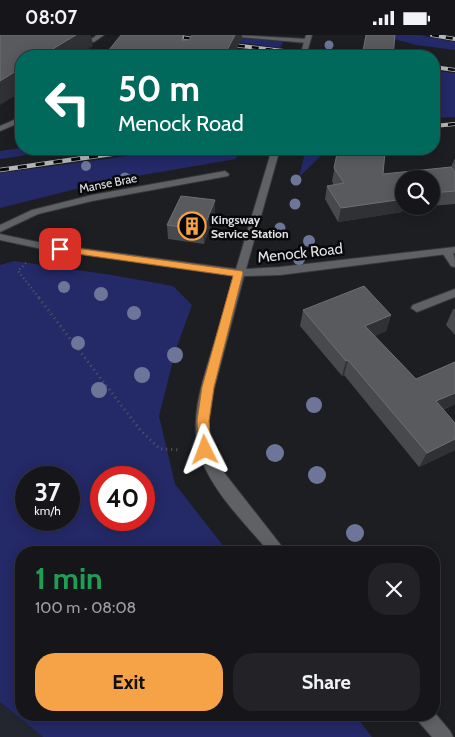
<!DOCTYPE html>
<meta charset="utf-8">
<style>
:root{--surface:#16161a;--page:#232327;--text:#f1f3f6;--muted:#9e9fa2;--line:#353539;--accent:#f6a247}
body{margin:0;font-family:Cabin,sans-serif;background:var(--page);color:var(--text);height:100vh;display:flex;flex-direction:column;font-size:19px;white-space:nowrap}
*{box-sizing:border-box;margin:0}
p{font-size:16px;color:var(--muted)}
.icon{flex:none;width:28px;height:28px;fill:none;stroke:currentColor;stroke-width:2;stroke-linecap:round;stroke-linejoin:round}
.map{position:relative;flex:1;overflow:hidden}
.panel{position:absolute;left:15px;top:511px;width:425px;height:175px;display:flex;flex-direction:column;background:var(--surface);border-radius:20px;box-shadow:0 2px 12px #0003,0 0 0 1px var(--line)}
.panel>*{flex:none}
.hud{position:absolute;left:15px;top:15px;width:425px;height:105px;border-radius:20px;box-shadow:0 2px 12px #0003,0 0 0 1px var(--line);background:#00695c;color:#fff;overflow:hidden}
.controls{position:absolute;left:395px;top:135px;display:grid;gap:10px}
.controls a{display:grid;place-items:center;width:45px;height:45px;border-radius:50%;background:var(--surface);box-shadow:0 2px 12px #0003,0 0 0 1px var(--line);font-size:25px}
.speed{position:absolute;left:15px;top:431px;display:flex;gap:10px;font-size:25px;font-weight:700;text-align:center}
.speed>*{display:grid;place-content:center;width:65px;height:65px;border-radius:50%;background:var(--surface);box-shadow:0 2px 12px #0003,0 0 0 1px var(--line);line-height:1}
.speed small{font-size:12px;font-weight:400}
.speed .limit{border:8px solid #d22;background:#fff;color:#111}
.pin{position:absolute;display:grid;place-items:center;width:42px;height:42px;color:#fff;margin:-21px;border-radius:10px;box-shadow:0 2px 8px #0006}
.me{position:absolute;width:55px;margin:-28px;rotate:357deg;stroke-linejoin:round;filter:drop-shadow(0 0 4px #0008)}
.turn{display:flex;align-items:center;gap:18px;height:105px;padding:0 20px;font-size:22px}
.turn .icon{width:65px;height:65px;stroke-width:2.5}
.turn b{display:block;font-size:35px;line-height:42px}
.round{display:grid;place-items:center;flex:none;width:52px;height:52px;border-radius:20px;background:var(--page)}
.head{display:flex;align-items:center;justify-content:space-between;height:85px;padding:0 20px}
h1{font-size:30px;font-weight:700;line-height:38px;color:#1e9e55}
.action{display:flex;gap:10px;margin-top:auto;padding:10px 20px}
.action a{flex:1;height:58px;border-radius:20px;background:var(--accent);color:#111;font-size:20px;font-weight:700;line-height:58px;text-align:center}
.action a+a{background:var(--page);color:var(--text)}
.status{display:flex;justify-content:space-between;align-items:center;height:35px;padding:0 25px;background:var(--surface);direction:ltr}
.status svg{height:14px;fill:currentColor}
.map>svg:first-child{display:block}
.built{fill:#23262f}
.green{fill:#242967;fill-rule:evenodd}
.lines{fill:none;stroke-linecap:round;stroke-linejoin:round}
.lane-casing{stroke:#37383b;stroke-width:2}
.street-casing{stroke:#37383b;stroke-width:2}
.secondary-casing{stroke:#37383b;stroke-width:2}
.path-far1{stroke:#58595d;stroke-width:2.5;stroke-dasharray:1 3;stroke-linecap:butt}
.path{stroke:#58595d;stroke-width:3;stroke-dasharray:1 4;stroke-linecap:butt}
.lane{fill:#606165;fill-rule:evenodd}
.street{fill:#606165;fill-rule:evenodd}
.secondary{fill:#606165;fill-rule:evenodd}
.rail-far1-casing{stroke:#b6b7b9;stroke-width:4}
.rail-casing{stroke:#b6b7b9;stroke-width:4.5}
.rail-far1{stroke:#08080a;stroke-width:2.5;stroke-dasharray:7;stroke-linecap:butt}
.rail{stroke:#08080a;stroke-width:3;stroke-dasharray:9;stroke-linecap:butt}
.tree{fill:#6d7599}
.wall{fill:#48494d}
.shaded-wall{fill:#303135}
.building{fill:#595a5e;stroke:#6e6f73}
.route{fill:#f6a247;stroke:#a0692e}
.labels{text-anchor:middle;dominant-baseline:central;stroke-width:5;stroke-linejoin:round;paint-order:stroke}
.far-street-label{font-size:12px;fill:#e1e2e4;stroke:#08080a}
.far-poi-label{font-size:12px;font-weight:bold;fill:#e1e2e4;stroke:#08080a;text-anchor:start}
.street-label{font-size:15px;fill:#e1e2e4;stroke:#08080a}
</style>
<div class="status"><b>08:07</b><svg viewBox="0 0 49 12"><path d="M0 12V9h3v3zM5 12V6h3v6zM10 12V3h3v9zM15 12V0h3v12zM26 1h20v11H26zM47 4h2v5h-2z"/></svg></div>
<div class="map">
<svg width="455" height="702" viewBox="0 0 455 702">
<rect width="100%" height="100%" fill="#1d1e22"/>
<path class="built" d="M0 667 42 701 43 702H0Z"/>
<path class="green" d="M185 0H222L283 7 280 13Z
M379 0H420L455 7V15L416 10Z
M434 36 455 38V82L434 83Z
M21 113V114H67L0 124V116Z
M180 114H239L236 124 108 146 0 173V138Z
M306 114H328L299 142Z
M14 226 112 240 173 251 192 270 176 314 159 381 175 449 228 517 21 518V680H355L372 702H43L0 667V230ZM26 442H69V485H26ZM101 442H144V485H101Z"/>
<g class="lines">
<g class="lane-casing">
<path id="lane" d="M237 0 307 4 310 6 307 8 240 2Z
M446 213C455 215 455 224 455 232L451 231 441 216Z
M455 254V262L417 277 411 273 413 270Z"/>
</g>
<g class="street-casing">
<path id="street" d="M97 0H104L94 7H90V5Z
M21 82V87L0 96V91Z
M225 136 229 139 228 141 92 166 38 179 0 197V190L32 175 92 160Z"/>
</g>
<g class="secondary-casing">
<path id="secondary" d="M306 0H312L306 21H300Z
M272 114H280L246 234 280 232 455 212V218L280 240 244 241 214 354 209 385V399L212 414 222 435 287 518H270C246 489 216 461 202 426 186 386 204 342 216 303 222 283 228 262 234 241L42 214 0 205V199L42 208 236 234Z
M434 677 450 696 453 702H432L418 686 415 680H434Z"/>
</g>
<path class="path-far1" d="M26 228 18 236 40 264"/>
<path class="path" d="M39 263 141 396 160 414 181 415"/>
<use href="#lane" class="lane"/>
<use href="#street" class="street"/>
<use href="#secondary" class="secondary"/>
<g class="rail-far1-casing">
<path id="rail-far1" d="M170 0 204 6
M432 0 455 4
M224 9 326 21
M434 32 455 35
M434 91 455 89
M137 116 149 114"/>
</g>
<g class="rail-casing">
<path id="rail" d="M0 135 146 114"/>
</g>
<use href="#rail-far1" class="rail-far1"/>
<use href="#rail" class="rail"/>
</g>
<g class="tree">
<circle cx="329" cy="10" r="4.5"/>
<circle cx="86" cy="131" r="5"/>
<circle cx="125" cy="143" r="5.5"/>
<circle cx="296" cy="145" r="5.5"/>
<circle cx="295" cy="169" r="5.5"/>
<circle cx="280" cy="193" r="5.5"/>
<circle cx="309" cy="206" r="6"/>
<circle cx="299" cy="224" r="6"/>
<circle cx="64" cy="252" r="6"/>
<circle cx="101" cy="259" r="7"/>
<circle cx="134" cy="278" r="7"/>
<circle cx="78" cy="308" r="7"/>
<circle cx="175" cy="320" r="8"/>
<circle cx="142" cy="340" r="8"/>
<circle cx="99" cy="355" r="8"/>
<circle cx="314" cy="370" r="8"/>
<circle cx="275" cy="418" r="9"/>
<circle cx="317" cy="440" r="9"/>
<circle cx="355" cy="498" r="9"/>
</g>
<path class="wall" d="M338 114 367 115 383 139 451 132 455 123V169L431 171V144H404V171H430L403 174 402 177 338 187 325 164 327 151 334 150 332 146Z
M215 178 204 209 168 204 167 190Z
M453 274H455V300L446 290Z
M303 275 391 280 386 296 375 301 416 344 455 327V369L443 375 455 388V415L419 432 344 340 342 341 300 291Z"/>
<path class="shaded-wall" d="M76 0H91L93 11 77 21H41Z
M235 0H242V4L233 21H224Z
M21 33V57L0 70V46Z
M404 164V171L402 177 338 187 341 173Z
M215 165V178L204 209 203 195Z
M391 280 386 296 361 307 365 291Z
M348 325 344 340 342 341 346 326Z
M455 358V369L428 381 436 366Z
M455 404V415L419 432 427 418Z"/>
<path class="building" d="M0 0H76L41 21H21V33L0 46Z
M121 0H183L182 5H189L192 0H235L224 21H104Z
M366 0H395L393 21H362Z
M338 114H367V115L385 117 383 139 451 132 455 137V156L431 158V144H404V164L341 173 327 151 344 148 334 133Z
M181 161 215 165 203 195 167 190Z
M364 251 391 280 365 291 416 344 455 327V358L436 366 455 388V404L427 418 348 325 346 326 303 275Z"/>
<path class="route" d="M60 211 242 236 243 238 214 352 209 386 211 415 209 419 205 420 201 419 199 415 197 386 202 352 233 241 57 216 55 214Z"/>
<defs>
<g id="building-ring" transform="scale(1.4375)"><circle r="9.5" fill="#08080a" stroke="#f6a247" stroke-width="1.5"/><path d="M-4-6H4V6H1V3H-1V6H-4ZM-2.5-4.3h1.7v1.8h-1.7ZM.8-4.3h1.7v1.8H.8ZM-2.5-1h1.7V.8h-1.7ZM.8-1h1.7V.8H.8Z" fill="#f6a247"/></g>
</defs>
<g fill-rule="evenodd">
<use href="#building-ring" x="192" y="191"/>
</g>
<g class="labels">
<g class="far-street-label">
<text transform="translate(108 148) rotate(-11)">Manse Brae</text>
</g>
<g class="far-poi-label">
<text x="211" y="184">Kingsway<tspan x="211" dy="14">Service Station</tspan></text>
</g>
<g class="street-label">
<text transform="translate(300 218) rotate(-6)">Menock Road</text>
</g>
</g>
</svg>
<div class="controls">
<a><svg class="icon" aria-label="search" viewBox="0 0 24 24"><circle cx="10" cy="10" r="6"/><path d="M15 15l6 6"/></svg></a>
</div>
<div class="speed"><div>37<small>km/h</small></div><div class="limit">40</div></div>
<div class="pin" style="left:60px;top:214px;background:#d93025"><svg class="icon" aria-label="arrive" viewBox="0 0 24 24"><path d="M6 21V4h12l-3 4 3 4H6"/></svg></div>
<svg class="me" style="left:205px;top:415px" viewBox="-20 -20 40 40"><path d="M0-17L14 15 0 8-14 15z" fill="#f6a247" stroke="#fff" stroke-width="4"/></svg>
<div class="hud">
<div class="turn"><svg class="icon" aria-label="left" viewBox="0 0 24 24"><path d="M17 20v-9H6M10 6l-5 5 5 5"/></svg><div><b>50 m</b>Menock Road</div></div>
</div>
<section class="panel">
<div class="head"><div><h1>1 min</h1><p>100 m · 08:08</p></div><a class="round"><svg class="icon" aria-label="close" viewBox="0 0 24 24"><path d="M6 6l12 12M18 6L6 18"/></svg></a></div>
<div class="action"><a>Exit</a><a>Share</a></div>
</section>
</div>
